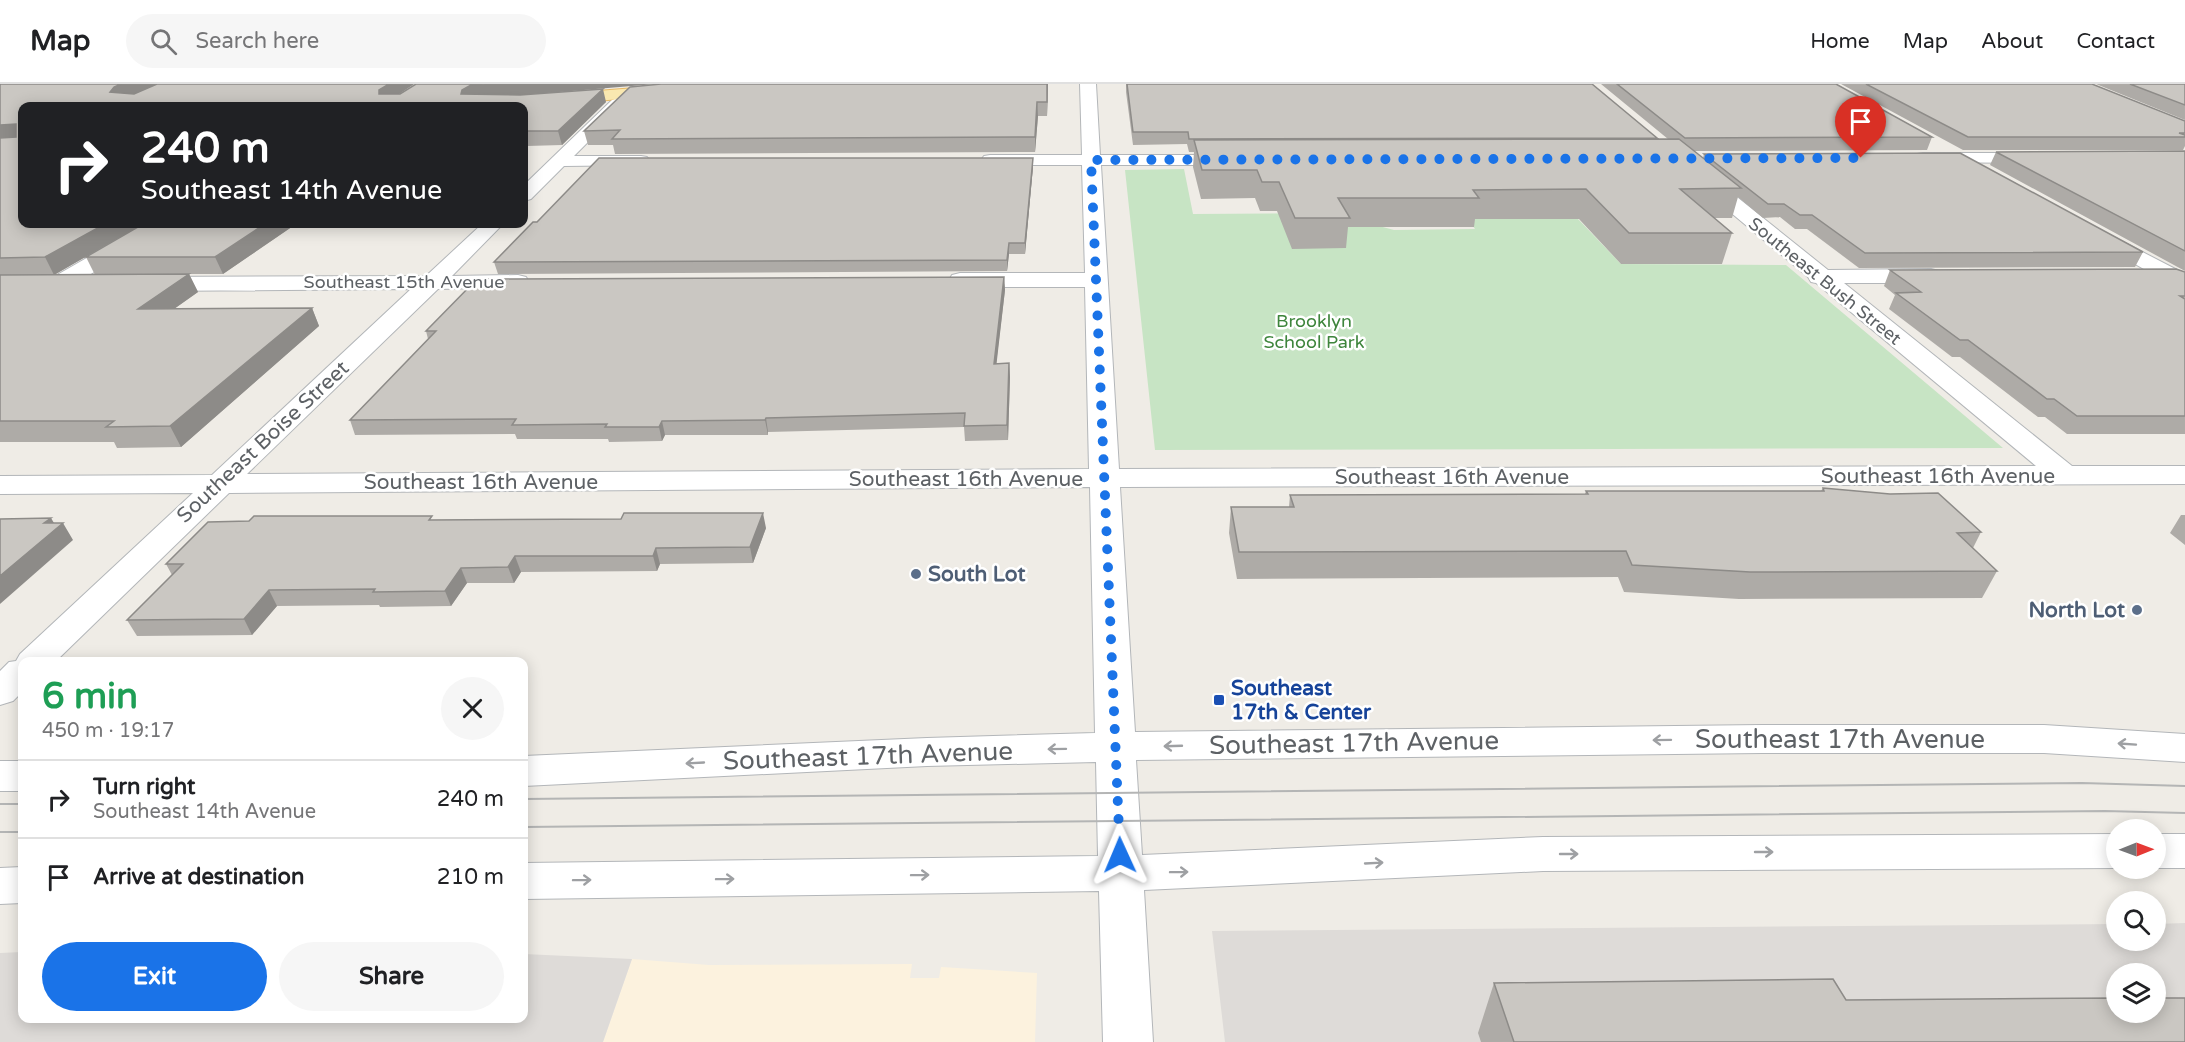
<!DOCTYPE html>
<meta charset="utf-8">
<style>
:root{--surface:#fff;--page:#f6f6f6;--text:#202124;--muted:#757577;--line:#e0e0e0;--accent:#1a73e8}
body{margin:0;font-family:"Varela Round",sans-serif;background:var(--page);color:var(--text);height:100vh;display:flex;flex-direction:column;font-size:22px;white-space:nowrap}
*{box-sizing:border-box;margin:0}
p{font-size:20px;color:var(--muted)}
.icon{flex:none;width:33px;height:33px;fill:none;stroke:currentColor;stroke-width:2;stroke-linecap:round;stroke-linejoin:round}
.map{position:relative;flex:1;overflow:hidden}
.side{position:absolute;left:18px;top:573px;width:510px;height:366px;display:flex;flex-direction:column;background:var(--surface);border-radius:12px;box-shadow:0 3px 15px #0003}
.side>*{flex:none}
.banner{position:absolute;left:18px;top:18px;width:510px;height:126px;border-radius:12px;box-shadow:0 3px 15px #0003;background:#202124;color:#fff;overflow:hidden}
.needle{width:39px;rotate:89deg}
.fabs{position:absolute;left:2106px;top:735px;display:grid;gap:12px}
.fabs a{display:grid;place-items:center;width:60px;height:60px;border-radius:50%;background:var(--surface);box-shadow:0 3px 15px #0003;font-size:30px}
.pin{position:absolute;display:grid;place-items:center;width:51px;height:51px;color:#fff;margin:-62px -26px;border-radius:50% 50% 50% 0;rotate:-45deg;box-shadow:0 0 6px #0007}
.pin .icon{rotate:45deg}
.me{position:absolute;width:66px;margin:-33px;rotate:359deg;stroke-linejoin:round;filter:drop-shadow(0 0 4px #0008)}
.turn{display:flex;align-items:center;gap:21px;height:126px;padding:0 24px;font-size:27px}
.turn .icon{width:78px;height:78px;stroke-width:2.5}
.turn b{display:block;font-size:42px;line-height:51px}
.round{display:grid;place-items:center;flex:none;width:63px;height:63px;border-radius:32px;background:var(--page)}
.overview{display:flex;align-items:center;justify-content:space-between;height:102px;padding:0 24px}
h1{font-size:36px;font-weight:700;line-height:45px;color:#1e9e55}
.button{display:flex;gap:12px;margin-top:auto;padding:12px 24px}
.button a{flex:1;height:69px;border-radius:36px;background:var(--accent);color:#fff;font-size:24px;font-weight:700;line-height:69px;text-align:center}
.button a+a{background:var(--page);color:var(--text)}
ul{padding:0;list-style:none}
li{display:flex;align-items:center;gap:18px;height:78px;padding:0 24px;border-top:2px solid var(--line)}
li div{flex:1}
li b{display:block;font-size:22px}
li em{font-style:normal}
header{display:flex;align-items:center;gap:36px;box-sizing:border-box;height:84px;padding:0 30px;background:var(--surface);border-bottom:2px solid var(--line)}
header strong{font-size:28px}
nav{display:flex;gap:33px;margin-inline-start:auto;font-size:21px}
.search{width:420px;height:54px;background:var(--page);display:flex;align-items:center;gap:15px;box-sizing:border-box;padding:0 21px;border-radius:33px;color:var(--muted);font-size:22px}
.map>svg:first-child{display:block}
.commercial{fill:#fcf2de}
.industrial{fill:#dedbd8;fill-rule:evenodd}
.green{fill:#c7e4c4}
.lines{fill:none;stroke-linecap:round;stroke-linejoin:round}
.minor-casing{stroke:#b3b6b9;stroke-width:2}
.major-casing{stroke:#e8b966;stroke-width:2}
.minor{fill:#fff;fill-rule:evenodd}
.major{fill:#f9e8b0;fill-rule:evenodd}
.tram{stroke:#b4b5b5;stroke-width:2}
.wall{fill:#aeaba7;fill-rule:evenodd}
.shaded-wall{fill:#8d8b88}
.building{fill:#cac7c2;stroke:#8d8b88;stroke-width:1.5}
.oneway{stroke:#9ea0a3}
.route{stroke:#1a73e8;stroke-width:10;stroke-dasharray:0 18}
.service-dot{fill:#5c6f8a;stroke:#fff;stroke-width:2}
.transit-dot{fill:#1a4fb4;stroke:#fff;stroke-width:2}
.labels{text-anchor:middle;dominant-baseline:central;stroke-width:5;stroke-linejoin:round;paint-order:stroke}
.far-street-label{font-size:18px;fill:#5d6165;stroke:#fff}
.far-park-label{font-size:18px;fill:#3e853c;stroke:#fff}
.street-label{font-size:21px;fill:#5d6165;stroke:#fff}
.service-label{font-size:21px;font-weight:bold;fill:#4e5e75;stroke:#fff;text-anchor:start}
.transit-label{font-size:21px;font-weight:bold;fill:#164399;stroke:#fff;text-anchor:start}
.near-street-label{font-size:26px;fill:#5d6165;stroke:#fff}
</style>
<header>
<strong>Map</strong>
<div class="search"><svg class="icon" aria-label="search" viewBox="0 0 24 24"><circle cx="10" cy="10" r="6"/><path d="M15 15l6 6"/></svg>Search here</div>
<nav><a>Home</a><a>Map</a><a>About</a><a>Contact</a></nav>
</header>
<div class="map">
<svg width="2185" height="958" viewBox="0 0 2185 958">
<rect width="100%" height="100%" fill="#efece6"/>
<path class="commercial" d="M632 875 709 881 912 880 910 894H939L941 883 1037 889 1035 958H603Z"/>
<path class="industrial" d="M2185 839V958H1225L1212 847 2116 840V856H2156V840ZM2116 890H2156V928H2116Z
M22 868V934H524V870L632 875 603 958H0V869Z"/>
<path class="green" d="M1184 85 1193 130 1330 129 1394 146 1475 145 1468 135H1578L1621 180 1786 181 2003 364 1155 366 1125 86Z"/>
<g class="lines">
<g class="minor-casing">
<path id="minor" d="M1080 0H1096L1100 71H1238L1244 72 1247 76 1244 80 1238 81H1101L1119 385 2036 382 1816 199 1811 198 1808 193 1693 97 1691 93 1693 89H1707L1828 186 1931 185 1939 187 1942 192 1939 197 1931 199H1844L2072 382H2185V400L1120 403 1135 648 1762 641H2044L2185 650V678L2044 669H1762L1136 676 1142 771 1543 753 2116 750V784L1543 787 1144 806 1153 958H1103L1099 807 524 815V779L1098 772 1096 678 927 682 524 702V672L927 654 1095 649 1090 403 229 409 55 578H22V608L13 617 0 621V587L9 578 16 577 20 570 193 409 0 410V392L212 391 411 205 150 207 142 205 139 200 142 195 150 193 426 192 482 140H503L452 192 518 191 526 193 529 198 526 203 438 205 247 390 1089 385 1085 203H960L952 201 949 196 952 191 960 189H1085L1082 81H990L984 80 981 76 984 72 990 71H1082Z
M618 14 624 16 626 19 624 22 574 72H641L647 73 650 77 647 81 564 82 531 115 524 117V101L612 16Z
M1923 69H2039L2045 70 2048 74 2045 78 2039 79 1917 78 1914 74 1917 70Z
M146 140H170L167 144 66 205 58 207 50 205 47 200 50 195Z
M2100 146 2185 190V206L2177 204 2093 156 2090 152 2093 148Z
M0 677H22V707H0Z
M2156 750H2185V784H2156Z
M22 783V819L0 820V784Z"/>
</g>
<g class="major-casing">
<path id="major" d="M684 0H748L740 5 524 23 467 22 475 17Z"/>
</g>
<use href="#minor" class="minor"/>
<use href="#major" class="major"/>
<path class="tram" d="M524 715 2082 699 2185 702
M0 720H22
M524 743 2105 727 2185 729
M0 748H22"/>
</g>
<path class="wall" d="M0 0H414L399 10 518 11 606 18 562 61 527 62 524 64V22H22V140H296L223 190H189L198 208 174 225 312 224 319 242 181 363 117 364 114 358H0ZM140 141 86 173 95 191H54Z
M661 0H1048L1047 32H1038L1035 68 615 70 613 61H588L584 47Z
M1126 0 1657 54V55H1668L1601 0H1836L1932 53 1927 66 1693 67 1703 74 1704 70 2143 168 2135 183 1859 184 1807 145H1795L1780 133 1763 134 1738 113 1732 134H1714L1732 149 1722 180H1621L1579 135H1475L1474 143H1348L1346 164 1292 165 1277 127H1260L1255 114 1201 115 1193 83 1194 68H1189L1187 60 1133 61 1126 8Z
M1841 0H2092L2185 37V62L2183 66H1963Z
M2096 0H2185V36Z
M2185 67V187L1990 81 1996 68Z
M1033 74V83L1025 170H1009L1007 187 498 190 494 178 537 138Z
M1890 186 2185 188V350H2067L2045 333H2038L1960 273H1952L1889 225 1895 211 1884 202Z
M1004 193 1005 206 996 280 1009 279 1010 293 1008 356 965 357 964 343 768 348V351H665L662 357 609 358 608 355H517L515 350 355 351 350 336 428 255 426 247Z
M1823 404 1981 448 1973 464 1997 487 1982 514 1739 515 1624 508 1618 493 1237 495 1229 449 1231 423H1289L1290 411 1585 410 1586 407H1821Z
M2181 431H2185V461L2170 449Z
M434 436 766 444 753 479 660 480 657 487 521 488 514 499H467L451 522 380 523 379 521 277 522 252 551 137 552 127 536 172 491 166 480Z
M1494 899 1846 916 2185 958H1481L1478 949Z"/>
<path class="shaded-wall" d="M121 0H158L120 17 110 8 114 3Z
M389 0H414L384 20 379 10V6Z
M485 0H656L475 15 461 10 462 6 471 1Z
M1047 0H1048L1047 32Z
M603 5 606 18 562 61 558 47Z
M1037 18 1038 32 1035 68V53Z
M16 40 22 52 0 56V41Z
M524 50 527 62 524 64Z
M1033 74V83L1025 170V159Z
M105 140H143L54 191 45 173Z
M265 140H296L223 190 215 173Z
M1009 159V170L1007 187V176Z
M189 190 198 208 147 244 138 225Z
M1004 193 1005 206 995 293 994 280Z
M312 224 319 242 181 363 170 342Z
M1009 279 1010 293 1008 356 1007 341Z
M766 334 768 348V351L765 336Z
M662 337 665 351 662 357 659 343Z
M763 429 766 444 753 479 750 463Z
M51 434 57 444 63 439 73 456 0 520V492L44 439Z
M656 464 660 480 657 487 653 472Z
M515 472 521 488 514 499 508 483Z
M461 484 467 499 451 522 445 507Z
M269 506 277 522 252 551 244 535Z"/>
<path class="building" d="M0 0H121L114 3 110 8 134 10 157 0H389L379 6V10H400L416 0H485L471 1 462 6 461 10 520 11 603 5 558 47H524V22H22V140H105L45 173 0 174V54L16 53V40L0 41Z
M661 0H1047V18H1037L1035 53 612 55 620 46 584 47 630 3Z
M1127 0H1592L1657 54 1189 55 1188 48H1133Z
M1617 0H1836L1932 53 1685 54Z
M1866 0H2092L2185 37V49H2179L2185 51V53H1968Z
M2130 0H2185V21Z
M1679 55 1741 104 1680 105 1732 149H1629L1586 105 1473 106 1479 114H1338L1350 134H1295L1279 98H1262L1257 86H1202L1194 56Z
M2185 67V167L1996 68Z
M1960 69 2143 168 1865 169 1812 131H1800L1784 120H1768L1704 70Z
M599 74H1033L1025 159H1009L1007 176 494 178 533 138H537Z
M143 140H265L215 173H86Z
M2176 185 2185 188V212H2180L2185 215V332H2077L2054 315H2047L1968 256H1960L1896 209 1921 208 1890 186Z
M189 190 138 225 312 224 170 342 106 343 114 337H0V191Z
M1004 193 994 280 1009 279 1007 341 964 342 965 329 766 334 765 336 662 337 659 343H605L607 340 512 341 516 335 350 336 436 247H426L477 195Z
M1823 404 1890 410 1938 409 1981 448 1957 449 1997 487 1750 488 1632 481 1626 467 1239 468 1231 423H1294L1290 411 1588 410 1586 407H1824Z
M624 429H763L750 463 656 464 653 472H515L508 483 461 484 445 507 373 508 375 505 269 506 244 535 127 536 183 480H166L208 438 249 437 254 432H432L429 436 621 435Z
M51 434 44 439H63L0 492V435Z
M1833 895 1846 916 2116 914V928H2156V914H2185V958H1514L1494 899Z"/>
<defs><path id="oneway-shaft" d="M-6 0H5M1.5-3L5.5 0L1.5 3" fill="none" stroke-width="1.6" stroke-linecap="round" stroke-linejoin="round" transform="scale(1.5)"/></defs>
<g class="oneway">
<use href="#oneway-shaft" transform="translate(1662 656) rotate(179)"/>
<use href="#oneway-shaft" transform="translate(2127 660) rotate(-176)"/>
<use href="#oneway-shaft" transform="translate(1173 662) rotate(178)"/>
<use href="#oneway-shaft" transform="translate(1057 665) rotate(179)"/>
<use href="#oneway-shaft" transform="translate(695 679) rotate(177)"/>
<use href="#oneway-shaft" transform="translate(1764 768)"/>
<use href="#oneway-shaft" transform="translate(1569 770)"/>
<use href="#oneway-shaft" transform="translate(1374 779) rotate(-3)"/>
<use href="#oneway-shaft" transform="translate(1179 788) rotate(-1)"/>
<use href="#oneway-shaft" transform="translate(920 791) rotate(-1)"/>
<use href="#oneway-shaft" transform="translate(725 795) rotate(-1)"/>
<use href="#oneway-shaft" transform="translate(582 796) rotate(-1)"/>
</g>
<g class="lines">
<path class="route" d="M1120 771 1091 76 1861 74"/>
</g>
<g class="service-dot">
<circle cx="916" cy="490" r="6"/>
<circle cx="2137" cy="526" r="6"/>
</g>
<rect class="transit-dot" x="1213" y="610" width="12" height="12" rx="3"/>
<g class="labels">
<g class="far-street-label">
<text transform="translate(1825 197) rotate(39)">Southeast Bush Street</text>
<text x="404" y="198">Southeast 15th Avenue</text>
</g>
<g class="far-park-label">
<text x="1314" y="237">Brooklyn<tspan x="1314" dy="21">School Park</tspan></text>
</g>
<g class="street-label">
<text transform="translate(263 358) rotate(-43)">Southeast Boise Street</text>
<text x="1938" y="392">Southeast 16th Avenue</text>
<text x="1452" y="393">Southeast 16th Avenue</text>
<text x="966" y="395">Southeast 16th Avenue</text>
<text x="481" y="398">Southeast 16th Avenue</text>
</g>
<g class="service-label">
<text x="928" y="490">South Lot</text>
<text x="2125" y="526" text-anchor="end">North Lot</text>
</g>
<g class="transit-label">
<text x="1231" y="604">Southeast<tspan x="1231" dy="24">17th &amp; Center</tspan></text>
</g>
<g class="near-street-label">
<text x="1840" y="655">Southeast 17th Avenue</text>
<text transform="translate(1354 659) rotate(-1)">Southeast 17th Avenue</text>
<text transform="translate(868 672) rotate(-2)">Southeast 17th Avenue</text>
</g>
</g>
</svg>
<div class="fabs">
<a><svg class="needle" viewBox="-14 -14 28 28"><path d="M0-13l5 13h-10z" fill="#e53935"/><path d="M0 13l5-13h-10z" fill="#757577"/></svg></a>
<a><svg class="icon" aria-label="search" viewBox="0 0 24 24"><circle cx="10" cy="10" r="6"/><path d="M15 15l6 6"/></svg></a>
<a><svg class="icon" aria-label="layers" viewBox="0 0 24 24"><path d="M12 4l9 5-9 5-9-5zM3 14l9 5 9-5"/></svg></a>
</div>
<div class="pin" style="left:1861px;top:74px;background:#d93025"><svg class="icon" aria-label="arrive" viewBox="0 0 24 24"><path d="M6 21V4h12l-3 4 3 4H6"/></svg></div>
<svg class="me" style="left:1120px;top:771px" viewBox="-20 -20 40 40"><path d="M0-17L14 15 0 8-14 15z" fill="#1a73e8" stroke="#fff" stroke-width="4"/></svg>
<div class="banner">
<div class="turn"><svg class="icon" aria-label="right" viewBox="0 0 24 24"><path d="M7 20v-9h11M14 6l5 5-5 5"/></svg><div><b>240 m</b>Southeast 14th Avenue</div></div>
</div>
<section class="side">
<div class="overview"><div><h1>6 min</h1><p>450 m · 19:17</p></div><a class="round"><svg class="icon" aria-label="close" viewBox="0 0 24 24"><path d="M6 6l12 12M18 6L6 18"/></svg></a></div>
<ul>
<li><svg class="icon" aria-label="right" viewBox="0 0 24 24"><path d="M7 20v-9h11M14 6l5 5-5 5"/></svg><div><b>Turn right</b><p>Southeast 14th Avenue</p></div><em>240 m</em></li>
<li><svg class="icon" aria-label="arrive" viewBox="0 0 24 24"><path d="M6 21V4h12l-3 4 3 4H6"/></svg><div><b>Arrive at destination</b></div><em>210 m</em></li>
</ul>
<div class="button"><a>Exit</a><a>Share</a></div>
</section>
</div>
